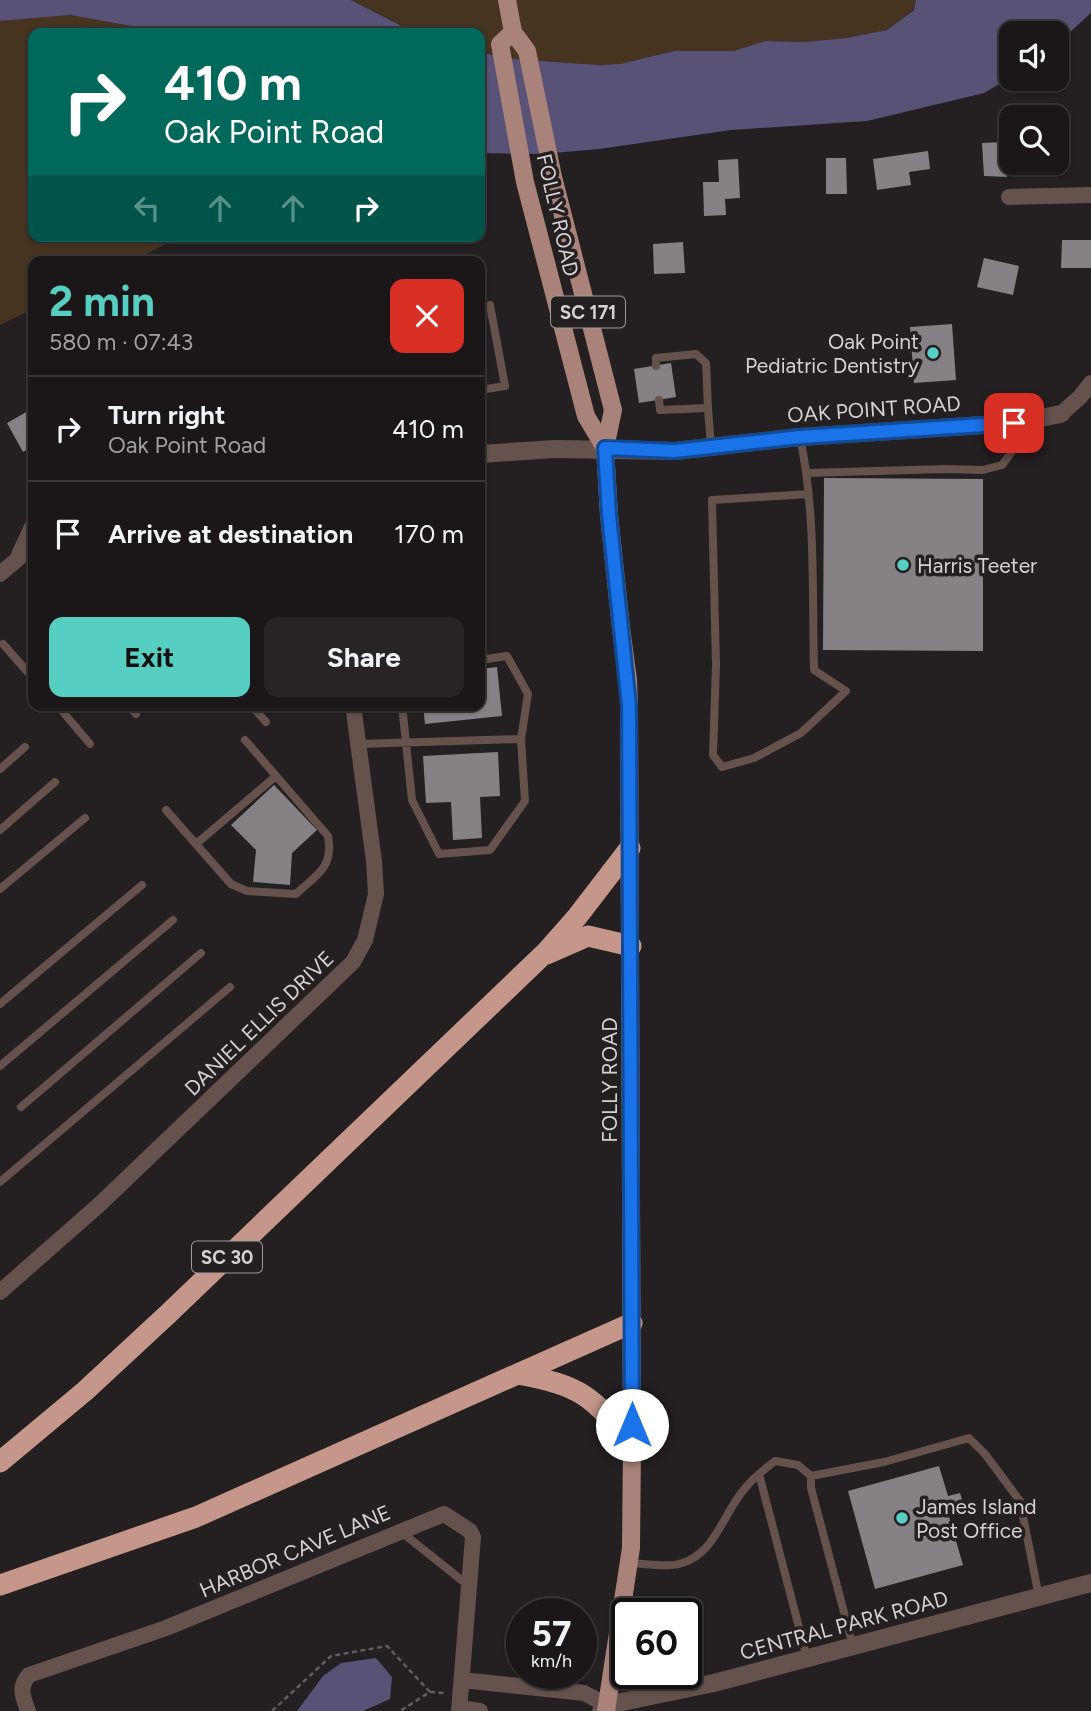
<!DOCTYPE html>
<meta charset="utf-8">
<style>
:root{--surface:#1b1718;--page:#282425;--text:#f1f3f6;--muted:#a09fa2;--line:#393637;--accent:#57cec2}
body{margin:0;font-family:Figtree,sans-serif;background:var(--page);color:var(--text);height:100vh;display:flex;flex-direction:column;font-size:26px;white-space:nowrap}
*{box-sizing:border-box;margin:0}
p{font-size:23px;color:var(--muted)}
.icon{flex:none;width:38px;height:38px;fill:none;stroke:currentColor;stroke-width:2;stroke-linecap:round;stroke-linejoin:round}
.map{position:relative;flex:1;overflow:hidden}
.details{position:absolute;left:28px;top:256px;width:457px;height:455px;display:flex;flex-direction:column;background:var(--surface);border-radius:14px;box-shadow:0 2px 5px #0004,0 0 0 2px var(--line)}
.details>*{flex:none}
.top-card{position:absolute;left:28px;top:28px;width:457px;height:214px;border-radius:14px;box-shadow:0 2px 5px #0004,0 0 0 2px var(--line);background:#00695c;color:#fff;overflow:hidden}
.tools{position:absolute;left:999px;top:21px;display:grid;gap:14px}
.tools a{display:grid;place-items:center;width:70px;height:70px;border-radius:14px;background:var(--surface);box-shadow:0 2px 5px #0004,0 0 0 2px var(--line);font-size:35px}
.speed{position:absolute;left:506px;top:1598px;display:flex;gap:14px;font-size:35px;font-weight:700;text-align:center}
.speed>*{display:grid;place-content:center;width:91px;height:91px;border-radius:50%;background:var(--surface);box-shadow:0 2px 5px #0004,0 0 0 2px var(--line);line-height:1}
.speed small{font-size:18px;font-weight:400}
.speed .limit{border:4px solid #111;border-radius:10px;background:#fff;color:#111}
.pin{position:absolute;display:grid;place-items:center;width:60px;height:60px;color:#fff;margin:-30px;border-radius:14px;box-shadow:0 4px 10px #0006}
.me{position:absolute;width:77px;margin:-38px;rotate:0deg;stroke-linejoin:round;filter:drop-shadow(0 0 5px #0008)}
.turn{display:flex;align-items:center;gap:24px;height:147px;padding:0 21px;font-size:32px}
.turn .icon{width:91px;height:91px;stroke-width:2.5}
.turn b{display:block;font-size:49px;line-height:60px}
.lanes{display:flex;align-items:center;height:66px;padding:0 21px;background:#0003;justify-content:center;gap:35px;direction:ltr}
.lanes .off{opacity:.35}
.round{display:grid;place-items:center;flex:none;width:74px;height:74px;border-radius:14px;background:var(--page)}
.overview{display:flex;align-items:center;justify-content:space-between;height:119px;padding:0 21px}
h1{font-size:42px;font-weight:700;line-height:52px;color:var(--accent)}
.cta{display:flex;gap:14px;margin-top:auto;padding:14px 21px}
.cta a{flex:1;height:80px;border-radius:14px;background:var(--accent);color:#111;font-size:28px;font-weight:700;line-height:80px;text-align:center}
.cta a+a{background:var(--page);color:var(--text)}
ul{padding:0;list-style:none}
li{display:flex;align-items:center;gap:21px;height:105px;padding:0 21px;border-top:2px solid var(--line)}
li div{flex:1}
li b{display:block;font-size:26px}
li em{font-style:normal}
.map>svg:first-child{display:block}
.green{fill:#463420}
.water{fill:#575276}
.building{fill:#858185}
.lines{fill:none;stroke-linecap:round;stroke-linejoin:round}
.path{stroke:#625e5f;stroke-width:2.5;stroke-dasharray:5 3.5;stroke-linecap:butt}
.service{stroke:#65524d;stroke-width:8}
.minor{stroke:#65524d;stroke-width:16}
.tertiary{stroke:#65524d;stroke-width:18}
.primary{stroke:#a98379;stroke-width:18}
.motorway{stroke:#c5968a;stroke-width:21}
.route-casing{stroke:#114b97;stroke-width:18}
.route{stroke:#1a73e8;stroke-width:12}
.poi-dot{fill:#57cec2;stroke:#241f20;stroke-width:2.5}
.labels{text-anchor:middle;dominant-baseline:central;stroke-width:7;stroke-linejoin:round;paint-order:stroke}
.shield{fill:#241f20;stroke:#a09c9d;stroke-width:2}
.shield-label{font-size:19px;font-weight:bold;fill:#d5d1d2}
.street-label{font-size:21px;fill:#d5d1d2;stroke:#241f20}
.poi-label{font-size:21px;fill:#d5d1d2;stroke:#241f20;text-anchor:start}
</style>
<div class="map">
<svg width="1091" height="1711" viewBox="0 0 1091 1711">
<rect width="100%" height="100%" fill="#241f20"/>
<path class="green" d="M351 0H916L914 9 887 30 846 38 805 42 765 41 734 51H674L620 64 599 65 513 59 480 51V33H423L405 27Z
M70 15 170 33H33V236H182L132 261H33V309L0 325V21Z"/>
<path class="water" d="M0 0H351L404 27 422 33H170L70 15 0 21Z
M916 0H1091V13L1057 44V33H1012L1011 77 984 93 867 121 731 130 599 149 541 154 480 153V52L513 59 599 65 620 64 674 51H734L765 41 805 42 846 38 887 30 914 10Z
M376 1658 392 1677 390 1699 363 1711H297L323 1676 341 1663Z"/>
<path class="building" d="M1004 142 1007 177 984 176 982 143Z
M928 151 930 169 909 172 911 185 877 190 873 159Z
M826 158H846L847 194H826Z
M738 159 740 198 725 199 726 215 704 216 703 182H719L718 160Z
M1062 240H1091V268H1061Z
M683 242 685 273 654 274 653 244Z
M984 258 1019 266 1013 295 977 287Z
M952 324 956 380 914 383 910 327Z
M671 363 676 397 639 403 634 369Z
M30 410 32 414 33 413V446L23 452 7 423Z
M824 478 983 479V651L823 650Z
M497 667 502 716 425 724 423 705H480V669Z
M498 752 500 796 480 797 482 838 453 840 451 802 426 803 423 756Z
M274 785 317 830 292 853 290 885 253 882 256 850 231 825Z
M939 1466 948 1496 960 1493 966 1512 949 1517 963 1565 875 1589 848 1491Z"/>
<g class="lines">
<path class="path" d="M430 1692 444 1693
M272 1711 331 1656 387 1646 430 1692 400 1711"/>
<path class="service" d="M656 366V358L696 354 706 363 708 408 660 410 659 400
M480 390 505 386 490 305
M708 408 711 447
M800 437C816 513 812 593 814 670L846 691 801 733 754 758 722 767 713 755 716 665 712 500 809 494
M807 473 946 469 983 470 1002 465 1011 453 1014 423
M3 644 33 678
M480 660 507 656 528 694 521 739
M57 705 63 712 71 705
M128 705 136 714
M251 705 266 722
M63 712 90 744
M358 744 521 739 525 801 490 850 439 854 412 800 402 705
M0 769 25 747
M166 810 231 884 247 891 296 894C316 875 334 868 328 836L245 740
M0 830 55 782
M196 844 276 776
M0 889 85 818
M0 1004 142 885
M0 1066 173 920
M21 1107 201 953
M0 1182 230 987
M759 1474 807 1658
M811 1476 884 1462 969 1438 985 1454 1020 1501 1039 1597
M400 1531 469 1586
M629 1563C644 1563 664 1568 679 1564 716 1555 723 1512 746 1487 754 1477 765 1469 775 1461L798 1465 811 1476V1488L853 1646"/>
<path class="minor" d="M1009 197 1091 195
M1061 414 1080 397 1091 383
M19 555 33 525
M0 574 33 546
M0 1292 100 1204 353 962 365 940 376 894 374 861 353 705
M462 1680 584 1693 607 1705 600 1711
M460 1708 480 1711
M28 1711C23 1697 18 1687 29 1675L166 1628 444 1514 470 1531 473 1537 459 1711"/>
<path class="tertiary" d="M480 454 555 449 675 451 800 437 1014 423 1061 414
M607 1705 714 1683 1091 1583"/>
<path class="primary" d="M507 0 513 32 527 51 553 177 613 410 605 448 609 515 621 628 628 680 629 705 632 1446 631 1548 606 1711
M513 32 500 44 525 182 586 416 605 448"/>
<path class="motorway" d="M547 954 588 936 631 946
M518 1374C582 1386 593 1396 632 1446
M0 1462 85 1391 168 1314 547 951 577 917 630 848
M0 1585 196 1517 632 1323"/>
</g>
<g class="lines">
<g class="route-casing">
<path id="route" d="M632 1425 629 705 609 515 605 448 675 451 800 437 1014 423"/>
</g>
<use href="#route" class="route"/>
</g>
<g class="poi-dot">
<circle cx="933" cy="353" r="7"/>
<circle cx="903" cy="565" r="7"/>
<circle cx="902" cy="1518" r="7"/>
</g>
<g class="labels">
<g class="shield">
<rect x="551" y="296.5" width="74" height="31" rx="5"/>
<rect x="192" y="1241.5" width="70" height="31" rx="5"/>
</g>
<g class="shield-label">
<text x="588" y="312">SC 171</text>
<text x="227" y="1257">SC 30</text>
</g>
<g class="street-label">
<text transform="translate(558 215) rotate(77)">FOLLY ROAD</text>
<text transform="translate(874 409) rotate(-4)">OAK POINT ROAD</text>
<text transform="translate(259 1023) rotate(-44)">DANIEL ELLIS DRIVE</text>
<text transform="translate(609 1080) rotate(-90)">FOLLY ROAD</text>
<text transform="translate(295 1551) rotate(-23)">HARBOR CAVE LANE</text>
<text transform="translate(844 1625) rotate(-15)">CENTRAL PARK ROAD</text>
</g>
<g class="poi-label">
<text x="919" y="341" text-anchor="end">Oak Point<tspan x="919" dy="24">Pediatric Dentistry</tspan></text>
<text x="917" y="565">Harris Teeter</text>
<text x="916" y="1506">James Island<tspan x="916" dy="24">Post Office</tspan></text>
</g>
</g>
</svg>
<div class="tools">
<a><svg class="icon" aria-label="sound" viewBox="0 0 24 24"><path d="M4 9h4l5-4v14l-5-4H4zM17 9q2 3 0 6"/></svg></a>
<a><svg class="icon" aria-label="search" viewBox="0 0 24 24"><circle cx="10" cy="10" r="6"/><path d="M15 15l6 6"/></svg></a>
</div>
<div class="speed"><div>57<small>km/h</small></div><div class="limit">60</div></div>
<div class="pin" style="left:1014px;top:423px;background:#d93025"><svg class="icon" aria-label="arrive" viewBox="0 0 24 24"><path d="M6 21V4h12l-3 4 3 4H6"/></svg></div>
<svg class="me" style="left:632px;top:1425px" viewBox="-20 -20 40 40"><circle r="19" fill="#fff"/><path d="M0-13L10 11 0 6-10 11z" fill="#1a73e8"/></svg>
<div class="top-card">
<div class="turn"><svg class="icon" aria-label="right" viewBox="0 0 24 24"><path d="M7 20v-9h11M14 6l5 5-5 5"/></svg><div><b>410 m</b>Oak Point Road</div></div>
<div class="lanes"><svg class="icon off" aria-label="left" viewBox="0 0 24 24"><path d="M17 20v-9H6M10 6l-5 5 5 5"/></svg><svg class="icon off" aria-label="ahead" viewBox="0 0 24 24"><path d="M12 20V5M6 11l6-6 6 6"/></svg><svg class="icon off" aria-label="ahead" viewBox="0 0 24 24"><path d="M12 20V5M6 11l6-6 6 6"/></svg><svg class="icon" aria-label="right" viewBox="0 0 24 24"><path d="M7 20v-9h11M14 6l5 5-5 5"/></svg></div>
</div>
<section class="details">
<div class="overview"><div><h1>2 min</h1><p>580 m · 07:43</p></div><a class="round" style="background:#d93025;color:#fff"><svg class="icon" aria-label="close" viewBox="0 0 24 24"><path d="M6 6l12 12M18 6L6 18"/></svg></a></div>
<ul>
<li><svg class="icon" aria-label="right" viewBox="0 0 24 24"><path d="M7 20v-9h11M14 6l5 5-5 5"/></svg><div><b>Turn right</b><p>Oak Point Road</p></div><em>410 m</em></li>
<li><svg class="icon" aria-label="arrive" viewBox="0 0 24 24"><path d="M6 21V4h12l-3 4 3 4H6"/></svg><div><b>Arrive at destination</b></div><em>170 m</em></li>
</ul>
<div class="cta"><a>Exit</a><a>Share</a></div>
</section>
</div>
